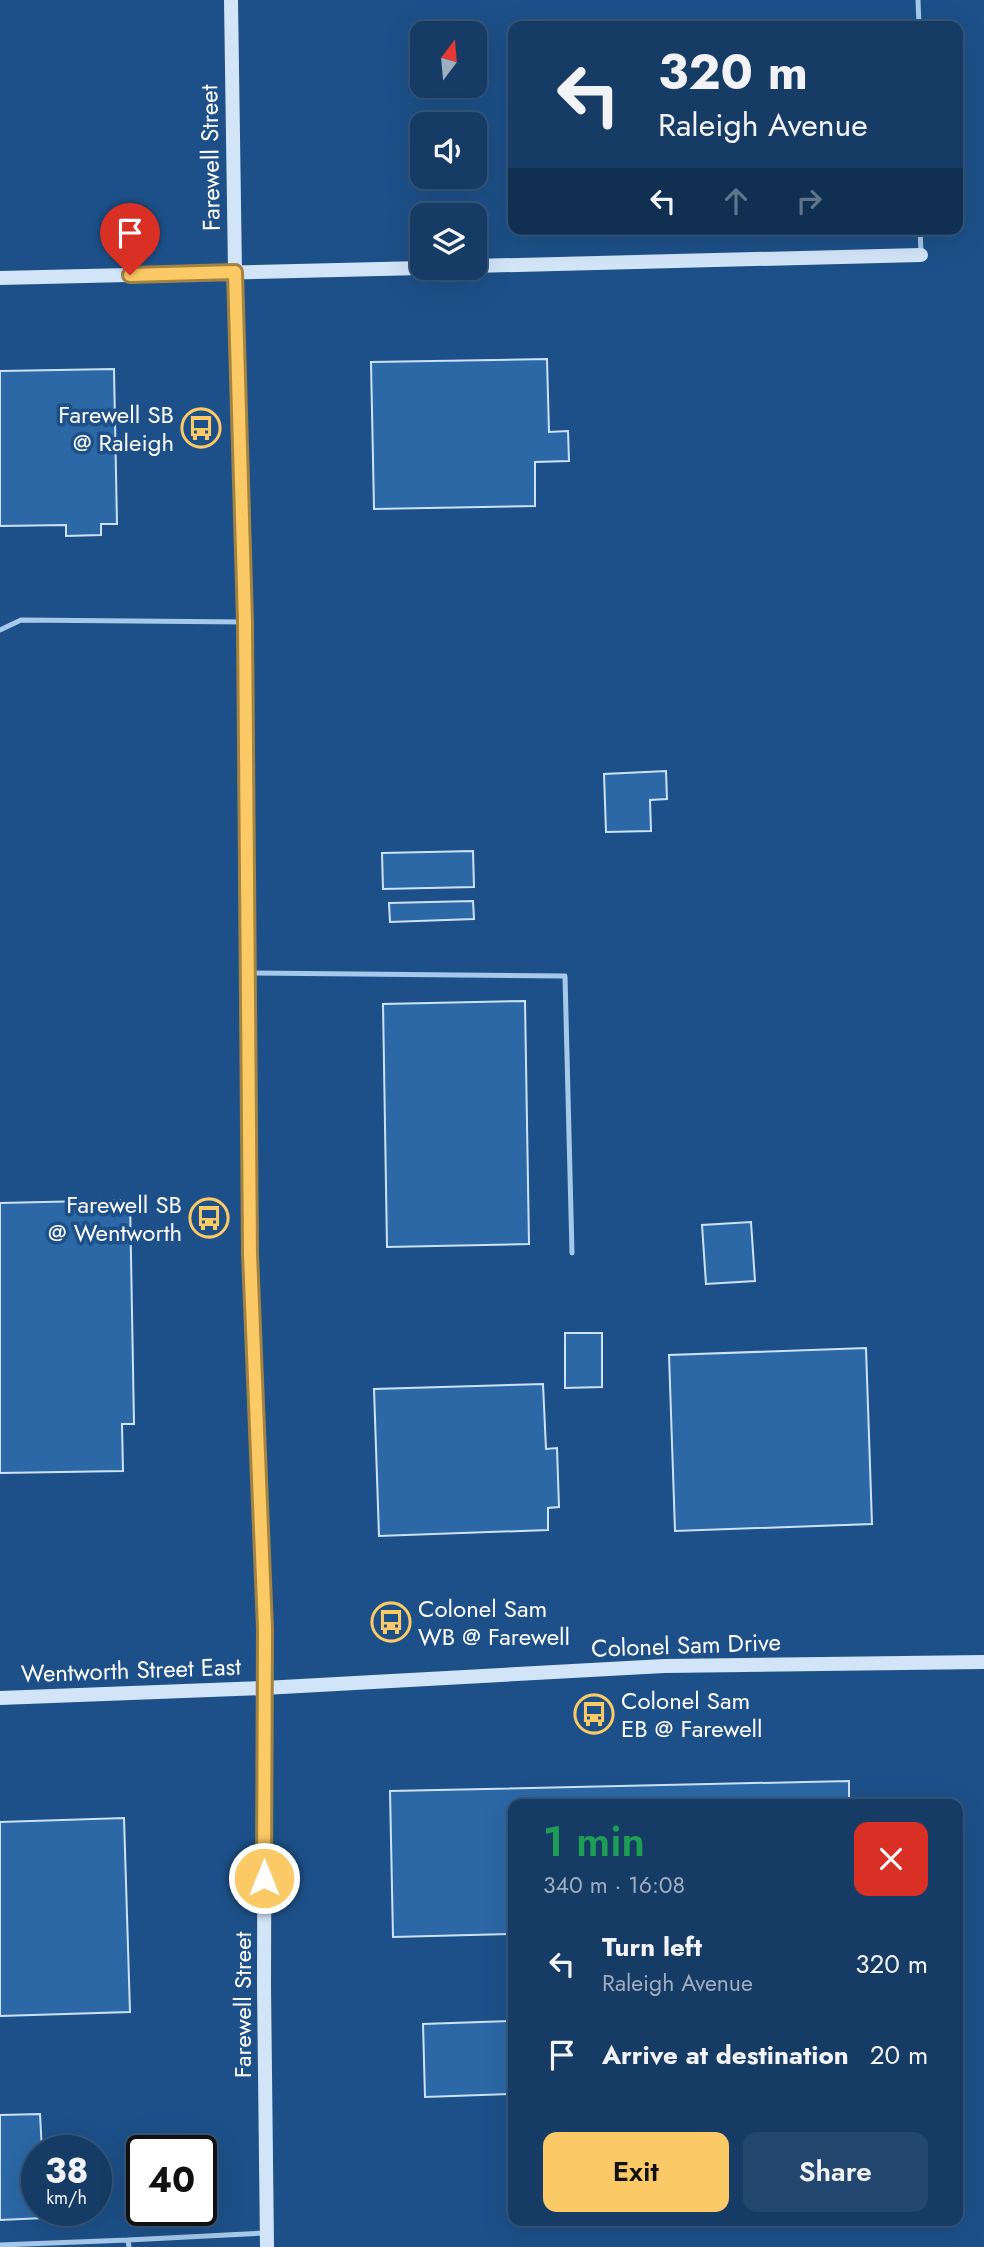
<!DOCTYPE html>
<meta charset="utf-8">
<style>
:root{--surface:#163c66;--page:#23476f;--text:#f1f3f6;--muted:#9eadbf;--line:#35567a;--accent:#fbc965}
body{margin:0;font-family:Jost,sans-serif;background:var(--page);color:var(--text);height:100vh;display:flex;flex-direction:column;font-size:26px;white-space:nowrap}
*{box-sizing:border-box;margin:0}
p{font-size:23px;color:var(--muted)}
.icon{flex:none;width:38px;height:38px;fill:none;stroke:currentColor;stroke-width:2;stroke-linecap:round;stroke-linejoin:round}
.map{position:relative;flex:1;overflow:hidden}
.details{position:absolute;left:508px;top:1799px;width:455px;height:427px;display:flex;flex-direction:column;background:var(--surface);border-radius:14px;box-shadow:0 7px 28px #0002,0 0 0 2px var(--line)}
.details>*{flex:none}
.guide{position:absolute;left:508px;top:21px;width:455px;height:214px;border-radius:14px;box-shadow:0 7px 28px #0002,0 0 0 2px var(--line);background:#163c66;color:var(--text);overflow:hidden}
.needle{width:46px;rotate:16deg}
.buttons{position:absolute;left:410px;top:21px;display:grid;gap:14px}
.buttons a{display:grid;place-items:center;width:77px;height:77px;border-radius:14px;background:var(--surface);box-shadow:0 7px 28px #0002,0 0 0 2px var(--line);font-size:35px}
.speed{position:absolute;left:21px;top:2135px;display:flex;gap:14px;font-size:35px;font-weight:700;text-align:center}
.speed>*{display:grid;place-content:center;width:91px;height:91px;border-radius:50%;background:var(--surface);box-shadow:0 7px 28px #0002,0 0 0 2px var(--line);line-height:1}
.speed small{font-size:18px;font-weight:400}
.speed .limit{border:4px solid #111;border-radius:10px;background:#fff;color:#111}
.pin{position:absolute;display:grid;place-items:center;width:60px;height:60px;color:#fff;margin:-72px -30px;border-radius:50% 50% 50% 0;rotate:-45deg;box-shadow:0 0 7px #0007}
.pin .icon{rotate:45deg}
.me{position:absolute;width:77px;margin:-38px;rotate:0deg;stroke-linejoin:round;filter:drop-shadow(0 0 5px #0008)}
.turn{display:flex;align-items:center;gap:24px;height:147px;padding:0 35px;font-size:32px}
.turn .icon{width:91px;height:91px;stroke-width:2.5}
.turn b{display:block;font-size:49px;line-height:60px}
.lanes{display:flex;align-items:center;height:66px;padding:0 35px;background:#0003;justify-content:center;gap:35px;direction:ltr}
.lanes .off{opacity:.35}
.round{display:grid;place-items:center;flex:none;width:74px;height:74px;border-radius:14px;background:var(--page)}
.headline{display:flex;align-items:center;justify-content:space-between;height:119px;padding:0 35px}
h1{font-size:42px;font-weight:600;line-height:52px;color:#1e9e55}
.cta{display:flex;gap:14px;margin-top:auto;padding:14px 35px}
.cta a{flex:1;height:80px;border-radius:14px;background:var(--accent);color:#111;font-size:28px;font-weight:600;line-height:80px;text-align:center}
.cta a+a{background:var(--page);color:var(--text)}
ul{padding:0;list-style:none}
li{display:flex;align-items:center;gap:21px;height:91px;padding:0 35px}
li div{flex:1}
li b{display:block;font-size:26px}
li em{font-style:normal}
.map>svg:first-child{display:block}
.building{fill:#2c68a6;stroke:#cbe2f8;stroke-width:2}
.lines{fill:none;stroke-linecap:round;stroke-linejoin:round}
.lane{stroke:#a6c9eb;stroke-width:5}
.secondary{stroke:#d2e4f8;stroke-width:14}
.route-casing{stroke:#a38342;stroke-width:18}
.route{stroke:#fbc965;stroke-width:12}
.labels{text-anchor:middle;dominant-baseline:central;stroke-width:7;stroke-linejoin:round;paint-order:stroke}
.street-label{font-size:24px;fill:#fff;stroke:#1d5088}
.poi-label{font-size:24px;fill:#fff;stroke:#1d5088;text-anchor:end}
</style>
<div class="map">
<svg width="984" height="2247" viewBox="0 0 984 2247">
<rect width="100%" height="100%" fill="#1d5088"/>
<path class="building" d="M547 359 549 432 568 431 569 461 535 462V506L374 509 371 362Z
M114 369 117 524H101V535L66 536V525L0 526V371Z
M666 771 667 799 650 800 651 831 606 832 604 774Z
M473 851 474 887 383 889 382 853Z
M473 901 474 919 390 922 389 903Z
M525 1001 529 1244 387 1247 383 1004Z
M130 1200 134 1424H122L123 1471 0 1473V1203Z
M751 1222 755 1281 706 1284 702 1225Z
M565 1333H602V1387L565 1388Z
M866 1348 872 1524 675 1531 669 1355Z
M543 1384 546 1449 557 1448 559 1507 548 1508V1530L379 1536 374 1389Z
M849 1781V1804H513V1934L393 1937 390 1791Z
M124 1818 130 2012 0 2016V1822Z
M513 2021V2094L425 2097 423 2024Z
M40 2114 42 2151H37V2210H43L44 2218 0 2220V2115Z"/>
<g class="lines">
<path class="lane" d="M918 0 919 26
M920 229 921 252
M0 630 21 620 245 622
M249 973 565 976 572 1253
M0 2245 128 2240
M129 2247 128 2240 264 2233"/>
<path class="secondary" d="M231 0 235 272 245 622 250 1254 265 1629 264 1986 267 2247
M474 266 921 255
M0 278 422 268
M0 1698 264 1688 664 1666 984 1662"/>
</g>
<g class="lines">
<g class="route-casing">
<path id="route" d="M130 275 235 272 245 622 250 1254 265 1629 264 1878"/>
</g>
<use href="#route" class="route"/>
</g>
<defs>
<g id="bus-ring" transform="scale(2.0125)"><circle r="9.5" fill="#1d5088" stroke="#fbc965" stroke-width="1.5"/><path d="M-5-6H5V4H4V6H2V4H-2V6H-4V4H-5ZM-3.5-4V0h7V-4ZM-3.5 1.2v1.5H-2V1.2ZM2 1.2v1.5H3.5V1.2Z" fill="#fbc965"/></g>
</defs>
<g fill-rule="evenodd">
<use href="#bus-ring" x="201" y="428"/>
<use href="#bus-ring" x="209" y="1218"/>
<use href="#bus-ring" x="391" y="1622"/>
<use href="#bus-ring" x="594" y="1714"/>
</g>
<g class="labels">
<g class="street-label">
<text transform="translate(210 158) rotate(-91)">Farewell Street</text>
<text transform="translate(686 1645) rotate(-2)">Colonel Sam Drive</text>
<text transform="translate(131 1670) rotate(-2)">Wentworth Street East</text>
<text transform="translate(242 2005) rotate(-90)">Farewell Street</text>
</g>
<g class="poi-label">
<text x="174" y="414">Farewell SB<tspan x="174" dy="28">@ Raleigh</tspan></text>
<text x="182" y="1204">Farewell SB<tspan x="182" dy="28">@ Wentworth</tspan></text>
<text x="418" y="1608" text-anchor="start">Colonel Sam<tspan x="418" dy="28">WB @ Farewell</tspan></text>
<text x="621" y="1700" text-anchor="start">Colonel Sam<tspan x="621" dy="28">EB @ Farewell</tspan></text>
</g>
</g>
</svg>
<div class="buttons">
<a><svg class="needle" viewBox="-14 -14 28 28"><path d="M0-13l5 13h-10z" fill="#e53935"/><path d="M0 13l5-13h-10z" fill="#9eadbf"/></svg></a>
<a><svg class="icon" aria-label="sound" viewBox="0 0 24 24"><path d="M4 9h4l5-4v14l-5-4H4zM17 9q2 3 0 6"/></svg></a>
<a><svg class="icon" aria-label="layers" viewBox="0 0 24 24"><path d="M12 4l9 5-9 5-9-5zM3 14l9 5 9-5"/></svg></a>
</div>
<div class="speed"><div>38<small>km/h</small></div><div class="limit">40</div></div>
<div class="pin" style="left:130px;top:275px;background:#d93025"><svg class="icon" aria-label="arrive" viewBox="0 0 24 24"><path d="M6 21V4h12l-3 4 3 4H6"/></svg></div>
<svg class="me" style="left:264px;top:1878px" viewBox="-20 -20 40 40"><circle r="17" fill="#fbc965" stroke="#fff" stroke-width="3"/><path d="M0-11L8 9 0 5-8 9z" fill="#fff"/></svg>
<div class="guide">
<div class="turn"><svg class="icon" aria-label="left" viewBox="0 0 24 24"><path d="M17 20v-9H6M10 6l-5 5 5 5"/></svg><div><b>320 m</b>Raleigh Avenue</div></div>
<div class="lanes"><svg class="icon" aria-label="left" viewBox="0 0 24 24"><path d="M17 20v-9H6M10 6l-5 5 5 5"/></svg><svg class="icon off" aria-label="ahead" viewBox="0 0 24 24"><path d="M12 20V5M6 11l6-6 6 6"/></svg><svg class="icon off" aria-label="right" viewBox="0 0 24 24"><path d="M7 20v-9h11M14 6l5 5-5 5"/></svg></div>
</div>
<section class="details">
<div class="headline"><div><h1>1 min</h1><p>340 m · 16:08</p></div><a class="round" style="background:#d93025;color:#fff"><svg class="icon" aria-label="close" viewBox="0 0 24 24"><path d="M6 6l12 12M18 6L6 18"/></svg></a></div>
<ul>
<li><svg class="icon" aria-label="left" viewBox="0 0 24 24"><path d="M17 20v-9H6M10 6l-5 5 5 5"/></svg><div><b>Turn left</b><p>Raleigh Avenue</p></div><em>320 m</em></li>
<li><svg class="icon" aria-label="arrive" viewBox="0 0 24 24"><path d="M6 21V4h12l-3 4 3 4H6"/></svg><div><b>Arrive at destination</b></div><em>20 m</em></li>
</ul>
<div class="cta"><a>Exit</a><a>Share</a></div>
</section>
</div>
